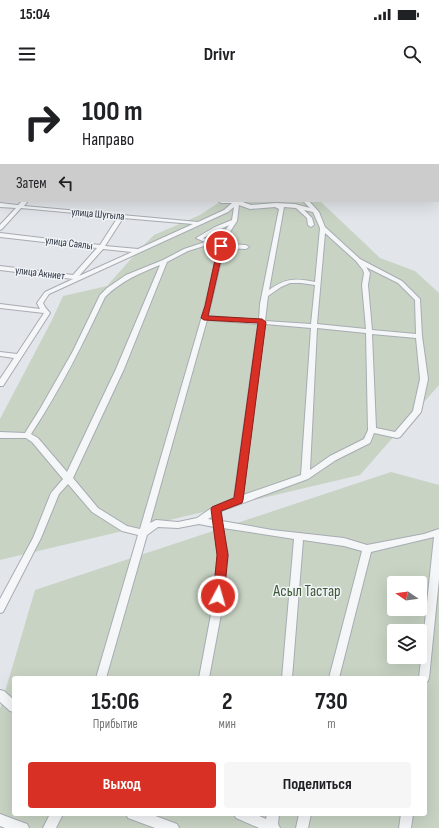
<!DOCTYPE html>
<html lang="ru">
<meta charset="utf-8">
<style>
:root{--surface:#fff;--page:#f6f6f6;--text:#202124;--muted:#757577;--accent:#d93025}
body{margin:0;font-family:"Sofia Sans Condensed",sans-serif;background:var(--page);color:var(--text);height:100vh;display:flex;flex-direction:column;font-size:15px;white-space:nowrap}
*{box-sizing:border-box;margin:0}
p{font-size:13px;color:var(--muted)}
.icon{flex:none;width:22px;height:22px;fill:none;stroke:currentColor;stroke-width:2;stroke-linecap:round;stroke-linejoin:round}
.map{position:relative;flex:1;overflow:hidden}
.sheet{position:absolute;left:12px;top:596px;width:415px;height:140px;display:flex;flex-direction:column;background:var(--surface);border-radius:4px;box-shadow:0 4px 16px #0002}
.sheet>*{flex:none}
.banner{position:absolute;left:0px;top:0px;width:439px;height:122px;box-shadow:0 4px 16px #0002;background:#fff;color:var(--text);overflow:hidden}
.needle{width:26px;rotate:283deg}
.controls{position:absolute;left:387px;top:496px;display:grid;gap:8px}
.controls a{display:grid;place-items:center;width:40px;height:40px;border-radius:4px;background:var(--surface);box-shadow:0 4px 16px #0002;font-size:20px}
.pin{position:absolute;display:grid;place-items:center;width:34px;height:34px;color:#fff;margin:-17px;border:2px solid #fff;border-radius:50%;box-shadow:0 1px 4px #0007}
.me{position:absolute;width:44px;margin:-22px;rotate:6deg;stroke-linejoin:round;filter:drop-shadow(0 0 3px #0008)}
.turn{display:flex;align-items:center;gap:14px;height:84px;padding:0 16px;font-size:18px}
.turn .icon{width:52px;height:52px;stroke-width:2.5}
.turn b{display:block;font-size:28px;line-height:34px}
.then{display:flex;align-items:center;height:38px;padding:0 16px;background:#0003;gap:8px;font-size:15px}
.eta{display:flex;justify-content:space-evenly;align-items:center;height:68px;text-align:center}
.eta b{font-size:24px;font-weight:700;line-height:28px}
.primary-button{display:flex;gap:8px;margin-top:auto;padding:8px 16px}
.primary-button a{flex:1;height:46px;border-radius:4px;background:var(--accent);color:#fff;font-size:16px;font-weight:700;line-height:46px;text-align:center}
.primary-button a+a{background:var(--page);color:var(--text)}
.status{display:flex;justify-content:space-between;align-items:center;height:28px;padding:0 20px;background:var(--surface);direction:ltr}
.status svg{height:11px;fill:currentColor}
header{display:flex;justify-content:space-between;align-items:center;height:52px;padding:0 16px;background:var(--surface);font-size:18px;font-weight:700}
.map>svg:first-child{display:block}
.green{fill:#c8d3c4;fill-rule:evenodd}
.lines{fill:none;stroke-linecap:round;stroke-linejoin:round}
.minor-casing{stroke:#a7acb3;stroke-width:2}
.secondary-casing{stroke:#a7acb3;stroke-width:2}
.trunk-casing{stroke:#8a939f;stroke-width:2}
.minor{fill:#f4f6f8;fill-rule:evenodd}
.secondary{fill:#fff;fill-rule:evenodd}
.trunk{fill:#fff;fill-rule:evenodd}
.route{fill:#d93025;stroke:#8d1f18}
.labels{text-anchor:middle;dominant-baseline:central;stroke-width:3;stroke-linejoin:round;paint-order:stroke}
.far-street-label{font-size:11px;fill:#2b3340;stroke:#f1f4f7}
.near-park-label{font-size:16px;fill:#405b39;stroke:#f1f4f7}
</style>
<div class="status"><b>15:04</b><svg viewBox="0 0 49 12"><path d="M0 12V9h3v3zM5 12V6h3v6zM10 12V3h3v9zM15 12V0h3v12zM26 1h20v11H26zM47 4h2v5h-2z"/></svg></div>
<header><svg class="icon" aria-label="menu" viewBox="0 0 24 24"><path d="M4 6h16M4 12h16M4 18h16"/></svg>Drivr<svg class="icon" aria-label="search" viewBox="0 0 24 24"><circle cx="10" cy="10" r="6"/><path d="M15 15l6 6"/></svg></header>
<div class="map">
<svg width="439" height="748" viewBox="0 0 439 748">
<rect width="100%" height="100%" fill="#e2e5e9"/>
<path class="green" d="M221 121 321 122 380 178 415 191 439 213V305L360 395 0 480V339L52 240 63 216 107 206 138 171 154 155 200 135Z
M391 392 439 405V748H0V629L35 510ZM394 503H420V529H394ZM394 551H420V577H394ZM14 598H425V734H14Z"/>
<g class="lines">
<g class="minor-casing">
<path id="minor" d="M7 0H11L12 1H8Z
M0 13H1V15H0Z
M0 99H1V102H0Z
M22 121H28L24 126 198 142 224 130 232 123H221L218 121H240L251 125 276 123 295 124 310 128 303 121H309L319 132 325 147 360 179 402 201 420 219 422 256 428 299 421 332 400 357 397 358 374 353 370 363 336 380 308 399 221 431 222 441 272 450 344 458 367 465 424 454 439 449V499L429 598 428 601 425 603V598H419L434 457 371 472 339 598H329L362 471 344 466 303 460 292 598H282L294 459 223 448 228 475 222 529 209 598H199L212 529 218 475 214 447 199 444 178 448 158 447 147 455 106 598H96L138 455 122 451 92 432 68 404 59 414 41 458 3 532 0 533V519L33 458 51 413 63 399 32 362 26 358H0V352L25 353 40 329 73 271 100 215 107 208 126 195 163 180 184 169 205 162 196 158 215 147 232 140 234 127 228 132 49 214 43 223 45 227 50 233 3 306H0V299L14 278 0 276V272L17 274 44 233 0 228V224L40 229 37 223 45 212 73 199 0 190V186L73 195 97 168 0 157V153L100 165 118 137 21 128 2 149 0 150V145L16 128 0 127V123L18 125ZM239 125 250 129 275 127 279 129 260 224 259 240 208 236 224 168 246 169 249 167 246 165 224 164 226 158 237 141ZM284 127 296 128 307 138 308 145 311 147 314 145 312 138 304 130 313 132 320 148 315 202C296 198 286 198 269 210ZM123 138 193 144 138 169 105 166ZM229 145C222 155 217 163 203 158ZM325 153 356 181 363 190 364 193 362 205 366 249 317 244ZM220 161 205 226 140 449 127 446 98 428 73 398 124 289 167 182 188 171ZM103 169 132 172 79 196ZM160 185 116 289 67 392 38 358 31 354C60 310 83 264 105 217 121 201 140 193 160 185ZM366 187 398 203 415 220 416 254 372 250 368 205 370 193ZM290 203H301L315 205 311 244 265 241 268 216 281 207ZM207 240 258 244 234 418 213 427 197 438 178 442 156 440 150 443ZM265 244 311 248 301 395 243 415ZM317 248 366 253 368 350 364 359 330 376 310 390ZM372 254 416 258 420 299 413 331 395 352 376 348ZM213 436V440L208 439Z
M0 610 4 611 14 620V632L10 631 0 622Z
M0 734 27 744 29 748H5L0 746Z
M50 734H63L56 748H43Z
M126 734H150L177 744 179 748H155L128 738Z
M234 734H255L266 739 267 734H279L278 744 280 748H259L236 738Z
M299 734H311L308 748H296Z
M401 734H413L411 748H399Z"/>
</g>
<g class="secondary-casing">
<path id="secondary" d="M1 23V27L0 28V24Z"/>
</g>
<g class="trunk-casing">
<path id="trunk" d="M0 74H1V78H0Z
M438 86H439V90H438Z"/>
</g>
<use href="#minor" class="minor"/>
<use href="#secondary" class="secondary"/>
<use href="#trunk" class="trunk"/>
</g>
<path class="route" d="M221 164 224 166 208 236 262 239 266 242 243 420 242 423 221 431 228 475 224 516 222 519 218 521 215 519 213 516 217 475 211 429 212 427 234 418 258 243 204 240 201 238 205 226 218 166Z"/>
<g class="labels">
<g class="far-street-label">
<text transform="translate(98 134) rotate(5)">улица Шугыла</text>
<text transform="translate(69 163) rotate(7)">улица Саялы</text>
<text transform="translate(40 193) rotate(7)">улица Акниет</text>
</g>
<g class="near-park-label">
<text x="307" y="511">Асыл Тастар</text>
</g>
</g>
</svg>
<div class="controls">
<a><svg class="needle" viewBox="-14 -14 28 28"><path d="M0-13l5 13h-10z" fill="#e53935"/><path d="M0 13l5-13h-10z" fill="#757577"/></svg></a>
<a><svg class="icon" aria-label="layers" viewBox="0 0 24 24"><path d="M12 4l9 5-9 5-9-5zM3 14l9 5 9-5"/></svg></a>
</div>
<div class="pin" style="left:221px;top:166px;background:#d93025"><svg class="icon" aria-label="arrive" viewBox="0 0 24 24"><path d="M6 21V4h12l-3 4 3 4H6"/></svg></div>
<svg class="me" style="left:218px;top:516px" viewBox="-20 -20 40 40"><circle r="17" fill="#d93025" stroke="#fff" stroke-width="3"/><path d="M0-11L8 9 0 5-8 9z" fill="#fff"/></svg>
<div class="banner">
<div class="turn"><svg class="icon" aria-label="right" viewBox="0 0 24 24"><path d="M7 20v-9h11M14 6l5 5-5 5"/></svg><div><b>100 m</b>Направо</div></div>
<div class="then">Затем<svg class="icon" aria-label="left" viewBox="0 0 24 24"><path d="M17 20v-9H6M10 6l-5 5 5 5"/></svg></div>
</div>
<section class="sheet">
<div class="eta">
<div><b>15:06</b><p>Прибытие</p></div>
<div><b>2</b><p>мин</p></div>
<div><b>730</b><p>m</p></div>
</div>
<div class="primary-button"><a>Выход</a><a>Поделиться</a></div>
</section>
</div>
